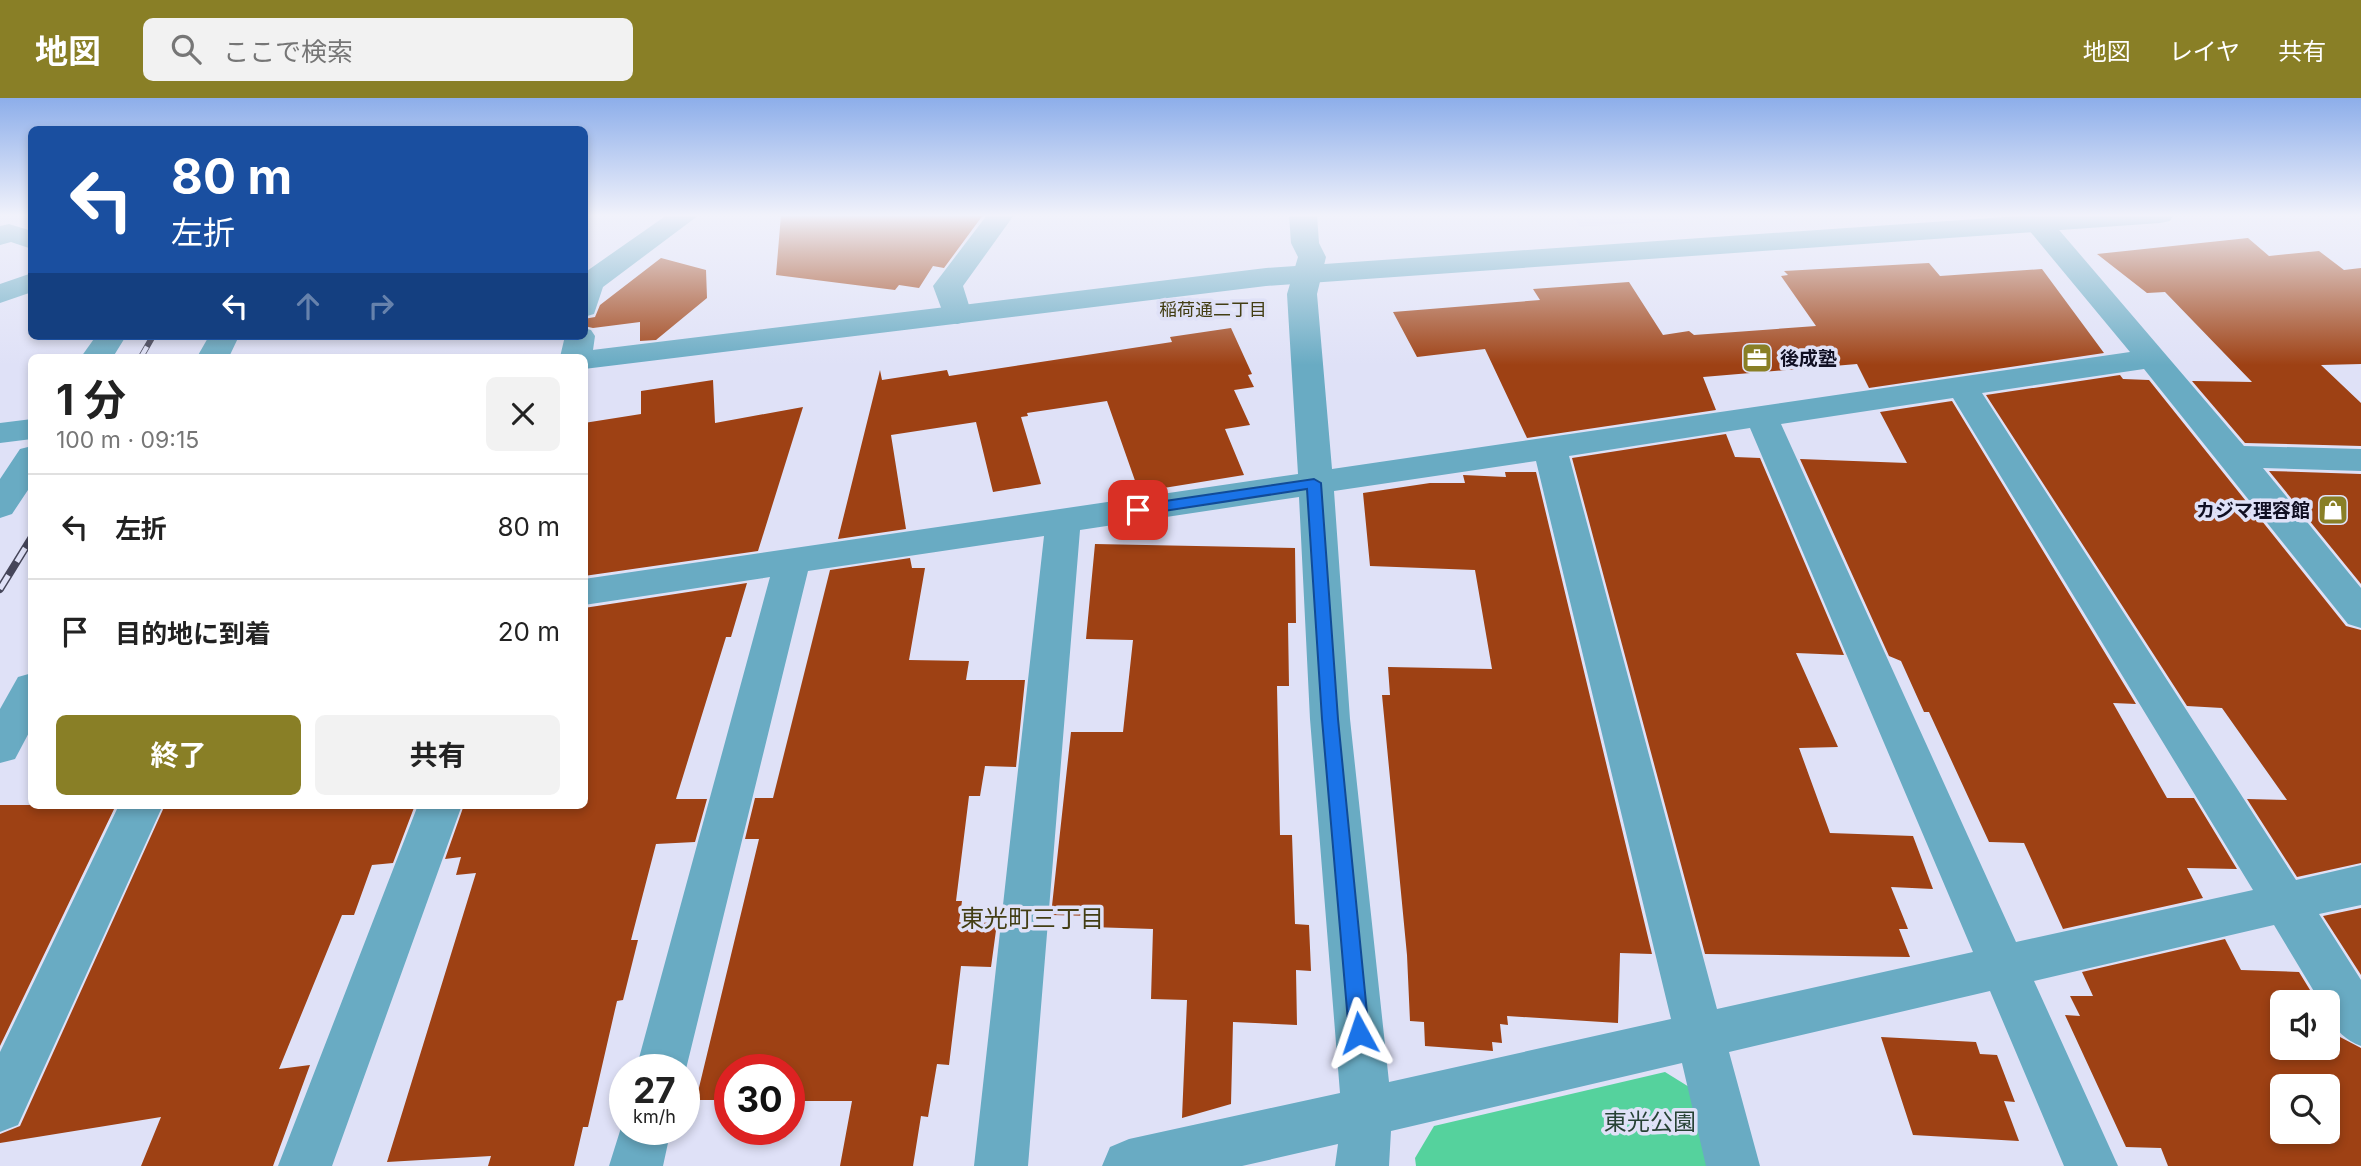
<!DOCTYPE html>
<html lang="ja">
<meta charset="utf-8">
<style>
:root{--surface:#fff;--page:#f2f2f2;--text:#222;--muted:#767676;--line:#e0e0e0;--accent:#897f26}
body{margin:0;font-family:Inter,"Noto Sans JP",sans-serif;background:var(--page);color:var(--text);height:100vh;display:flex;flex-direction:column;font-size:26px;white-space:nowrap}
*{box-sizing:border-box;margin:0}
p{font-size:23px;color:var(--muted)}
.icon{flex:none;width:38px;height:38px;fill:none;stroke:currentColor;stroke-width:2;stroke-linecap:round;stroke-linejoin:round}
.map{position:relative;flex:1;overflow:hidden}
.side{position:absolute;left:28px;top:256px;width:560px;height:455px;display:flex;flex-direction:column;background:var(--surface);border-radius:10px;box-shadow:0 4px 10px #0003}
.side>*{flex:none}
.hud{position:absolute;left:28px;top:28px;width:560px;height:214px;border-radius:10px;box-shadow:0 4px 10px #0003;background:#1a4fa0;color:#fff;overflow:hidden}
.buttons{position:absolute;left:2270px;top:892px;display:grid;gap:14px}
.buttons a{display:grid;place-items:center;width:70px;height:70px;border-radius:10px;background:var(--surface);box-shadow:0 4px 10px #0003;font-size:35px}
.speed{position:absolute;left:609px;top:956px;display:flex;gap:14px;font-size:35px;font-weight:700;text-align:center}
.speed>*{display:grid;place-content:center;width:91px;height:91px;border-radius:50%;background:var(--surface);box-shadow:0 4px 10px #0003;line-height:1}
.speed small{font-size:18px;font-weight:400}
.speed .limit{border:10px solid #d22;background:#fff;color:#111}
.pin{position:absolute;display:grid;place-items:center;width:60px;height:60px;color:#fff;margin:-30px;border-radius:14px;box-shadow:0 4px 10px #0006}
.me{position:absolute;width:77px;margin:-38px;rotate:355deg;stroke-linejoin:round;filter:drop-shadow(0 0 5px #0008)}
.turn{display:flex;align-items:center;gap:24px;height:147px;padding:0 28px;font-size:32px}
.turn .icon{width:91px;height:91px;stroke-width:2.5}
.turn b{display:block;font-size:49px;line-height:60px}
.lanes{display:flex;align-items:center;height:66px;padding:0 28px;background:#0003;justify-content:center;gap:35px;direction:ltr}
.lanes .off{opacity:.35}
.round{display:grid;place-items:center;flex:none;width:74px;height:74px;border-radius:10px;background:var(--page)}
.summary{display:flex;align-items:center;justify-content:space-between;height:119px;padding:0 28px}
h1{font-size:42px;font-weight:700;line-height:52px}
.action{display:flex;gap:14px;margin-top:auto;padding:14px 28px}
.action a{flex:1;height:80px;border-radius:10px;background:var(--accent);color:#fff;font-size:28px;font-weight:700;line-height:80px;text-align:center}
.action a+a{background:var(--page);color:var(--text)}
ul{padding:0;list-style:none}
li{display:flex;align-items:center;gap:21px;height:105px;padding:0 28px;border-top:2px solid var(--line)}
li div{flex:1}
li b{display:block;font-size:26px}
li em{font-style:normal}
header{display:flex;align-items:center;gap:42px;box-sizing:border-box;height:98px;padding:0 35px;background:var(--accent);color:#fff}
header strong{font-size:33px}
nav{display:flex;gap:38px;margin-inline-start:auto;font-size:24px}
.search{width:490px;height:63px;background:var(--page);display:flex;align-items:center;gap:18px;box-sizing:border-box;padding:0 24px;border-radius:10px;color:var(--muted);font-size:26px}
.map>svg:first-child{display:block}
.built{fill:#d4d6fb}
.green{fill:#55d29d}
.building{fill:#9e4114;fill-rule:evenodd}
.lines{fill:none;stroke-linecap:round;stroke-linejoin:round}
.minor{fill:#69abc3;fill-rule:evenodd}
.tertiary{fill:#69abc3;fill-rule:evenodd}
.rail-far1-casing{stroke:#46465a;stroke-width:6}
.rail-casing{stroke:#46465a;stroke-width:8}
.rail-far1{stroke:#dfe1f7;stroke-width:4.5;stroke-dasharray:12;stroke-linecap:butt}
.rail{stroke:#dfe1f7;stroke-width:5;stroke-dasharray:16;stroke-linecap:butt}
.route{fill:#1a73e8;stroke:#114b97;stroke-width:2}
.labels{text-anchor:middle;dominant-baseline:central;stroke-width:7;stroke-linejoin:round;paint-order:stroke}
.far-neighbourhood-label{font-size:18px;fill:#433e14;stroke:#dfe1f7}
.poi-label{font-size:19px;font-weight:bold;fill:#100f22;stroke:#dfe1f7;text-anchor:start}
.near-park-label{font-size:23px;fill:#274235;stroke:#dfe1f7}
.near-neighbourhood-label{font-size:24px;fill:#433e14;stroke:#dfe1f7}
</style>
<header>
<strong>地図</strong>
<div class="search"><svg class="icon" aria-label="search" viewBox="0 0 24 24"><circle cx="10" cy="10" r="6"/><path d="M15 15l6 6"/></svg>ここで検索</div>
<nav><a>地図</a><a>レイヤ</a><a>共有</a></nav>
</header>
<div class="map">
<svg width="2361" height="1068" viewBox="0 0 2361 1068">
<rect width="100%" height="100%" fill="#dfe1f7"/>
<path class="built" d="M1571 117H1747L1580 129Z"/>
<path class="green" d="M1665 974 1694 992 1713 1068H1416L1415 1060 1434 1028Z"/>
<path class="building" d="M781 117H983L944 170 933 168 919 190 899 187 895 192 776 177Z
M2248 140 2269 158 2319 153 2344 172 2361 170V266L2321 267 2361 305V348L2245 345 2192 283 2252 284 2165 194 2147 195 2097 156Z
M661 160 706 172 707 200 656 242 640 243V224L593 230 584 228V221L595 219 600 207Z
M1929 165 1940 178 2042 171 2104 255 1869 290 1857 266 1703 279 1716 312 1527 340 1485 251 1417 259 1393 214 1540 202 1533 191 1629 184 1663 237 1689 233 1694 237 1816 228 1781 178 1788 177 1784 173Z
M1231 230 1252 276 1248 277 1254 289 1234 292 1250 327 1225 331 1244 377 1139 394 1107 303 1027 315 1028 318 1021 319 1041 386 993 394 976 324 891 337 906 431 838 441 880 272 882 282 947 272 949 278 1172 244 1170 239Z
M2120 277 2123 281 2149 282 2346 528 2361 532V765L2297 779 2247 701 2287 702 2222 610 2187 608 1986 297Z
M713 282 715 325 803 309 758 453 584 478V325L641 316V293Z
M1952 303 2136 606 2113 605 2167 700H2194L2237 771 2187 770 2203 800 2063 831 2024 745 1989 744 1929 614H1924L1901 563 1889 558 1800 361 1907 365 1880 314Z
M1726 336 1735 359 1760 360 1844 557 1796 555 1838 649 1799 650 1830 735 1913 738 1933 791 1891 789 1908 831H1899L1910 859 1705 856 1572 360Z
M2269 373 2361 376V486Z
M1505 374H1536L1652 856 1620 855 1618 925 1507 918 1508 927 1500 926 1502 945 1492 944 1493 953 1425 948 1424 924 1410 923 1407 857 1382 597H1390L1388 569 1492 571 1475 472 1370 468 1363 395 1430 385H1465L1463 377 1506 379Z
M1095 446 1295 450 1296 525H1288L1289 588H1277L1280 737H1292L1295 826 1309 827 1311 873 1296 872 1297 927 1233 924 1231 1006 1182 1020 1187 902 1151 901 1153 831 1091 829 1093 818 1051 817 1071 634H1123L1133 542 1086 541Z
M910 460 912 470H925L909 562 969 563 966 582H1025L1016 669 985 668 980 698H969L956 803H962L959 824 997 825 991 869 961 868 949 967 937 966 928 1019 921 1018 913 1068H840L852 1003H789V971H730V1002H696L759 741H745L755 700H773L830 472Z
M747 485 731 539H726L676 701H707L695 744 656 746 631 842H638L623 902 617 903 588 1029H583L574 1068H488L491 1058 387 1064 476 775 456 777 461 759 445 761 464 707H584V510Z
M0 707H116L0 948Z
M165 707H415L393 765 372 767 354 817H342L279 971 310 967 273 1068H141L161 1019 0 1045V1036L20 1028Z
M2361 810V877L2323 818Z
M2225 841 2241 872 2299 874 2318 905H2282V950H2328V919L2340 939 2361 950V1068H2168L2161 1050 2126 1049 2065 917 2080 918 2070 898H2093L2082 874ZM2282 989H2328V1034H2282Z
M1881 939 1976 944 1980 956 1997 957 2015 1004 2004 1003 2019 1043 1913 1037Z"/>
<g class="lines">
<path class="minor" d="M667 117H699L603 189 594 216 584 219V175Z
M987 117H1014L963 188 972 217 968 223 957 226 946 223 933 188Z
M1289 117H1317L1319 145 1326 159 1317 196 1332 371 2130 254 2028 131 2024 125 2028 119H2048L2244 348 2361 351V373L2263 370 2361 490V530L2348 526 2144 271 1982 295 2296 782 2361 767V807L2319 816 2361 882V948C2342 941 2328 926 2328 905H2321L2274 827 2034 883 2118 1068H2064L1990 893 1729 954 1760 1068H1706L1682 965 1391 1033 1389 1068H1335L1338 1046 1242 1068H1102L1110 1049 1129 1041 1340 995 1310 621 1299 399 1080 432 1028 1068H974L1044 438 808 473 686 971 684 975V971H636L770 479 584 507V481L1298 376 1287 196 1298 159 1291 145ZM1953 300 2253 792 2016 844 1781 326ZM1750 330 1973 854 1717 911 1569 358ZM1536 363 1671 921 1389 984 1350 621 1334 393Z
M9 126 32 133V151L11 144 0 147V128Z
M32 175V194L0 205V186Z
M584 230 591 232 595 238 592 259 587 266H584V259H560L565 238H584Z
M96 238H126L113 259H81Z
M209 238H239L229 259H197Z
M32 348V386L12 416 0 420V381L20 351Z
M32 575V629L15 661 0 665V611L18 579Z
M119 707H163L18 1027 0 1034V954Z
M418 707H462L332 1068H278Z
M625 1017V1031H671L663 1068H609Z"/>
<path class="tertiary" d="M2035 117H2173L2170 123 2160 125 1266 188 584 271V259H571L584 253 1266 170Z
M32 321V341L0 345V325Z"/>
<g class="rail-far1-casing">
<path id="rail-far1" d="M141 259 153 238"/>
</g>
<g class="rail-casing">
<path id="rail" d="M0 491 32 439"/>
</g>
<use href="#rail-far1" class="rail-far1"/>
<use href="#rail" class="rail"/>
</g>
<linearGradient id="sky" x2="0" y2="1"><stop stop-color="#8daeea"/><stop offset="0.44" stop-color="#f1f2fb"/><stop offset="1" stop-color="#f1f2fb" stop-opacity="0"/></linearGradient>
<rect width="2361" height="267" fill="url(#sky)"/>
<path class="route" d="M1314 381 1321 385 1338 621 1369 935 1366 942 1359 945 1352 942 1349 935 1322 621 1307 391 1138 417 1131 412 1138 407Z"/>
<defs>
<g id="office-square" transform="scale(1.575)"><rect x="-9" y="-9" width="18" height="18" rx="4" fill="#897f26" stroke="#dfe1f7"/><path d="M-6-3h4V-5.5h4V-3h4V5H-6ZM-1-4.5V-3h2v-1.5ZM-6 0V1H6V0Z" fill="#fff"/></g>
<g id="shop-square" transform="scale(1.575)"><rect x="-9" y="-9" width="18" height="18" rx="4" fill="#897f26" stroke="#dfe1f7"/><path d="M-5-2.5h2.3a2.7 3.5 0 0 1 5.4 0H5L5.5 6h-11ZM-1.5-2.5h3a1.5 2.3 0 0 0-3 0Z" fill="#fff"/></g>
</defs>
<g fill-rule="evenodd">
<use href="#office-square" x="1757" y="260"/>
<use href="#shop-square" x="2333" y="412"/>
</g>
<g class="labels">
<g class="far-neighbourhood-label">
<text x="1213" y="211">稲荷通二丁目</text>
</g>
<g class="poi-label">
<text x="1780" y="260">後成塾</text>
<text x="2310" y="412" text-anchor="end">カジマ理容館</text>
</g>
<g class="near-park-label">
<text x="1650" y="1024">東光公園</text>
</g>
<g class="near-neighbourhood-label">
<text x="1032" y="820">東光町三丁目</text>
</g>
</g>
</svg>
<div class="buttons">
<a><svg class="icon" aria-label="sound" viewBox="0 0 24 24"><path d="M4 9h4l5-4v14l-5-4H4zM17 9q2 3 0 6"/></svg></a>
<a><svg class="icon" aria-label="search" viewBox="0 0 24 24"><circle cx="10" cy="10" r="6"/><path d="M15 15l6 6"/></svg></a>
</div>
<div class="speed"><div>27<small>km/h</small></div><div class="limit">30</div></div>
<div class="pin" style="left:1138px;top:412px;background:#d93025"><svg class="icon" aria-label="arrive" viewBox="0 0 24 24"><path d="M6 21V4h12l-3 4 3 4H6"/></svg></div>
<svg class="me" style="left:1359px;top:935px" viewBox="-20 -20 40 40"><path d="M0-17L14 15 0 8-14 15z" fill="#1a73e8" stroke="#fff" stroke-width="4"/></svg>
<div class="hud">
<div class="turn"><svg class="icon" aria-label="left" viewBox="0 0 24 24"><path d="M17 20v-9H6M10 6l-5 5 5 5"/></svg><div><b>80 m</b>左折</div></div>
<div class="lanes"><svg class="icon" aria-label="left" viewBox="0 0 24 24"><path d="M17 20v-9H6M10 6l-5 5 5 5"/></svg><svg class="icon off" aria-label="ahead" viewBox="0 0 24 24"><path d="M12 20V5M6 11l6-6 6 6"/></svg><svg class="icon off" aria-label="right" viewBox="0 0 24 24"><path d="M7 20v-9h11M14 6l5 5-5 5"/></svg></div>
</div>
<section class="side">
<div class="summary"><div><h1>1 分</h1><p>100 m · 09:15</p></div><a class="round"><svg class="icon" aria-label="close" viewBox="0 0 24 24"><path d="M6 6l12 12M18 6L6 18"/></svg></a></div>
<ul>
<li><svg class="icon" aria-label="left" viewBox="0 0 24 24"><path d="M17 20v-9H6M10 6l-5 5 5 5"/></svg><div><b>左折</b></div><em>80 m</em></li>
<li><svg class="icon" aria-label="arrive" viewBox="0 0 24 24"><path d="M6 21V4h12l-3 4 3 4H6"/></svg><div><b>目的地に到着</b></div><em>20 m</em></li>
</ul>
<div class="action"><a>終了</a><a>共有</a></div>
</section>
</div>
